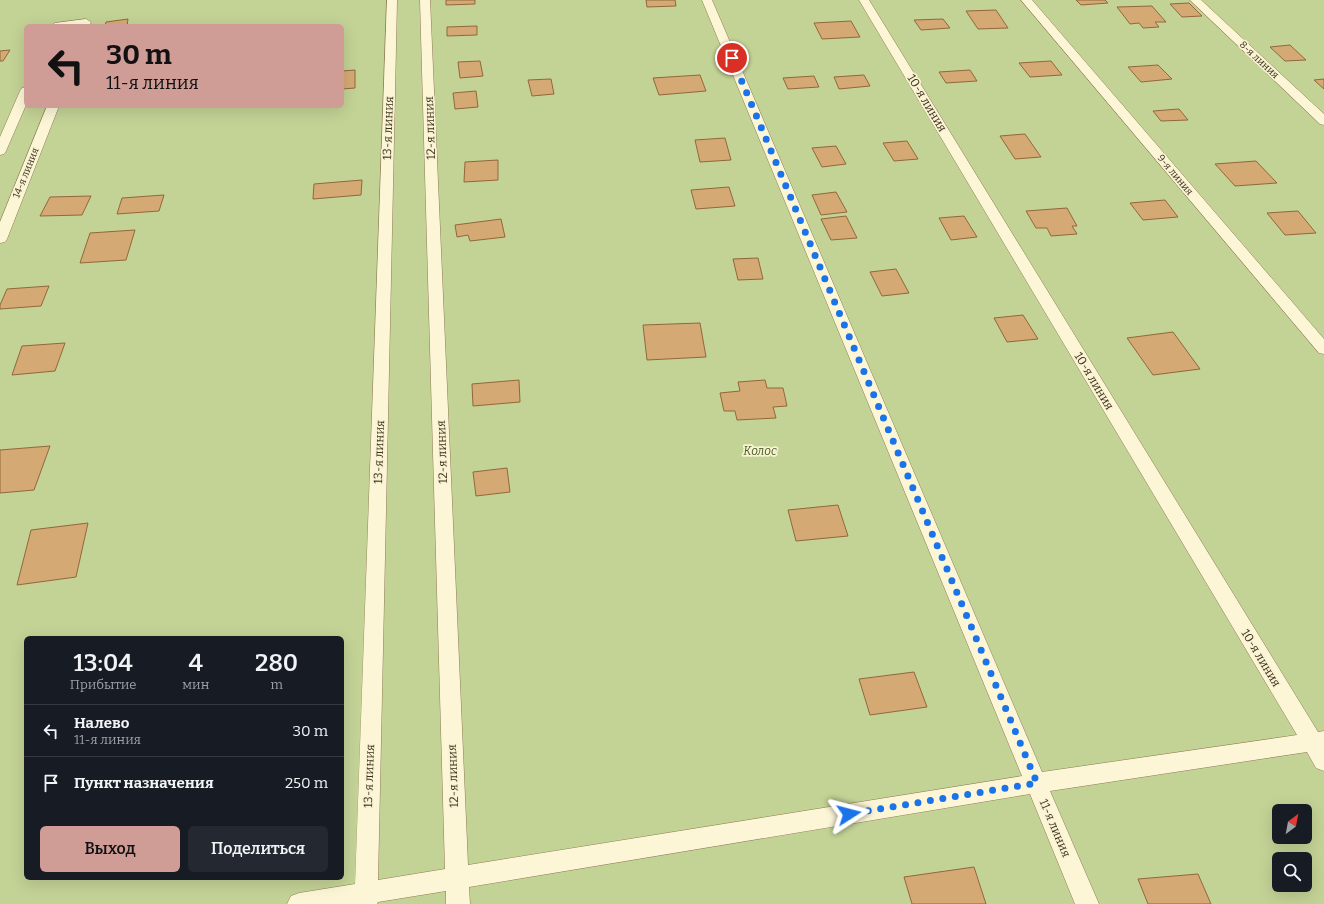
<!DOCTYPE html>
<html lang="ru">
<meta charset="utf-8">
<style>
:root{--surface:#171b24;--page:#242831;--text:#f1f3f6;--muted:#9ea1a6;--line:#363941;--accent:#cf9c96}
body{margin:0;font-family:Bitter,serif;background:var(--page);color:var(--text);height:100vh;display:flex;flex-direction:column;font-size:15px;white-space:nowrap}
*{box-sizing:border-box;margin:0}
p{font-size:13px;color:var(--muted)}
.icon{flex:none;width:22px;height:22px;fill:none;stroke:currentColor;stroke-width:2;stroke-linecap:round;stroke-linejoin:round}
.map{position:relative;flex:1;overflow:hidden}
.panel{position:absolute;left:24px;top:636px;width:320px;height:244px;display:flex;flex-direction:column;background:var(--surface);border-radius:6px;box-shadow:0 4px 16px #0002}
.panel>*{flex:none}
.banner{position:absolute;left:24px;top:24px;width:320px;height:84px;border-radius:6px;box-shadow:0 4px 16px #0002;background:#cf9c96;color:#111;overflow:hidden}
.needle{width:26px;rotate:32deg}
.controls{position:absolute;left:1272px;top:804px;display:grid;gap:8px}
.controls a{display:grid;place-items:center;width:40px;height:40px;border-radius:6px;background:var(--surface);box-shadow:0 4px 16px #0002;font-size:20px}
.pin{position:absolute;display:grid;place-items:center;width:34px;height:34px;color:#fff;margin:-17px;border:2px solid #fff;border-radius:50%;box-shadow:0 1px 4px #0007}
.me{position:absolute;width:44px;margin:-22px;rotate:81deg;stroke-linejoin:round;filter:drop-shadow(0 0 3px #0008)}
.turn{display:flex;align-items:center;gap:14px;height:84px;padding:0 16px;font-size:18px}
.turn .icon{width:52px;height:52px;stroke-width:2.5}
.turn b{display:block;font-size:28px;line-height:34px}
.eta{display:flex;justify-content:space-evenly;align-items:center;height:68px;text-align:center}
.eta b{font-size:24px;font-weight:600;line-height:28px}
.button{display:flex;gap:8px;margin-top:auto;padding:8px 16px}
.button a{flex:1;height:46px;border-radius:6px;background:var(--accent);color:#111;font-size:16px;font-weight:600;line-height:46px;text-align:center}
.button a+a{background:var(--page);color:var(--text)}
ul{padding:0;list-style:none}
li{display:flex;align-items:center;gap:12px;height:52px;padding:0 16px;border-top:1px solid var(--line)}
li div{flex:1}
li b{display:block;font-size:15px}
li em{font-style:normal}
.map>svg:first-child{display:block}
.green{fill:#c3d295;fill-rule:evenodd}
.building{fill:#d5a974;stroke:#91683a}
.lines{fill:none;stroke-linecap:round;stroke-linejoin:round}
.service-casing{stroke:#8f7c57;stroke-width:1}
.service{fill:#fcf6d7;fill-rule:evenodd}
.route{stroke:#1a73e8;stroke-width:7;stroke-dasharray:0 12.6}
.labels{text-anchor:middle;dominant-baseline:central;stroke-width:3.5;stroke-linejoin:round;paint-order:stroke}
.far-street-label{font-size:10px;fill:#3d311d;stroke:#f9f3d3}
.street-label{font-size:12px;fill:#3d311d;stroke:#f9f3d3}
.park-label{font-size:12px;font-style:italic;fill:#455c21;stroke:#f9f3d3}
</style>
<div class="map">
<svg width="1324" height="904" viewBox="0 0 1324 904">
<rect width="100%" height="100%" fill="#f3ebc2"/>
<path class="green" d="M0 0H1324V904H0ZM26 26H342V106H26ZM26 638H342V878H26ZM1279 811H1305V837H1279ZM1279 859H1305V885H1279Z"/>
<path class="building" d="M446 0H475V4L446 5Z
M646 0H675L676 6 647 7Z
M1076 0H1105L1108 3 1081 5Z
M1189 3 1202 16 1182 17 1170 4Z
M1152 6 1166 22H1155L1159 27 1143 28 1139 23 1130 24 1117 7Z
M996 10 1008 28 978 29 966 11Z
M128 19 127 26H105L106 22Z
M943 19 950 28 921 30 914 20Z
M851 21 860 37 822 39 814 23Z
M477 26V35L447 36V27Z
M1290 45 1306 60 1285 61 1270 47Z
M10 50 3 61H0V51Z
M480 61 483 76 460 78 458 62Z
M1051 61 1062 75 1030 77 1019 63Z
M1158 65 1172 79 1141 82 1128 67Z
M355 70V88L342 89V71Z
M970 70 977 81 946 83 939 72Z
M700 75 706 91 659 95 653 78Z
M864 75 870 86 839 89 834 77Z
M814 76 819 87 788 89 783 78Z
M551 79 554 94 532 96 528 80Z
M1324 79V89L1314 80Z
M476 91 478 107 455 109 453 93Z
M1179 109 1188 120 1161 121 1153 111Z
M1025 134 1041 157 1015 159 1000 136Z
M725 138 731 160 700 162 695 140Z
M907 141 918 159 894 161 883 143Z
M836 146 846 164 822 167 812 148Z
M498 160V180L464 182 465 162Z
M1256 161 1277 183 1235 186 1215 164Z
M362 180 361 195 313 199 314 184Z
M729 187 735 206 696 209 691 190Z
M836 192 847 212 821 215 812 195Z
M164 195 159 211 117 214 122 198Z
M91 196 82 215 40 216 50 197Z
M1165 200 1178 217 1143 220 1130 203Z
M1067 208 1077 226H1072L1077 234 1051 236 1047 228H1036L1026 211Z
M1298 211 1316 233 1285 235 1267 213Z
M846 216 857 238 831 240 821 219Z
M964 216 977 237 951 240 939 218Z
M501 219 505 237 470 241 468 235 457 237 455 225Z
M135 230 126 260 80 263 90 233Z
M758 258 763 279 738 280 733 259Z
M896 269 909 293 882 296 870 272Z
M49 286 41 306 0 309V305L7 289Z
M1023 315 1038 339 1007 342 994 318Z
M700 323 706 357 647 360 643 325Z
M1173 332 1200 369 1153 375 1127 338Z
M65 343 55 371 12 375 22 346Z
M519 380 520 402 473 406 472 384Z
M765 380 767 388H783L787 406 773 407 776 418 737 420 735 411H724L720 393 740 391 738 382Z
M50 446 34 490 0 493V450Z
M507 468 510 492 476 496 473 472Z
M838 505 848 536 796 541 788 510Z
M88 523 76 577 17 585 31 530Z
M914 672 927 707 870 715 859 679Z
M974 867 986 904H912L904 877Z
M1198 874 1211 904H1148L1138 879Z"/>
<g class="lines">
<g class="service-casing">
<path id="service" d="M387 0H397L378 880 445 869 420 0H430L468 865 1022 776 702 0H712L1042 772 1297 735 859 0H869L1318 732 1324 731V771L1316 768 1307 752 1050 791 1099 904H1075L1030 794 469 887 470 904H446V891L378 902 377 904H287L291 896 299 893 355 884Z
M1021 0H1032L1324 339V354L1319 353Z
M1190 0H1201L1324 114V125L1320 124Z
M86 19 91 22 89 26H50L55 23Z
M26 87V105L6 151 4 154 0 155V137L20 91 22 88Z
M47 106H59L7 239 5 242 0 243V222Z"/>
</g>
<use href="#service" class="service"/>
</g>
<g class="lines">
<path class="route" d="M732 58 1037 783 849 814"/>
</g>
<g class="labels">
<g class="far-street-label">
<text transform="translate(1259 60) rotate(43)">8-я линия</text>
<text transform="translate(26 173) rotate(-68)">14-я линия</text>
<text transform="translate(1175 175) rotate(50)">9-я линия</text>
</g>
<g class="street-label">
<text transform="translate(927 103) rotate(59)">10-я линия</text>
<text transform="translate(388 128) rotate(-88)">13-я линия</text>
<text transform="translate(430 128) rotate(-92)">12-я линия</text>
<text transform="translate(1094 381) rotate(59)">10-я линия</text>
<text transform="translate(379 452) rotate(-88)">13-я линия</text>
<text transform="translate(442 452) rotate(-92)">12-я линия</text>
<text transform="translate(1261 658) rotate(59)">10-я линия</text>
<text transform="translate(369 776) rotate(-88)">13-я линия</text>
<text transform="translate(453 776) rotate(-92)">12-я линия</text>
<text transform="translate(1055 828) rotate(67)">11-я линия</text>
</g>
<g class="park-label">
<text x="760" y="451">Колос</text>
</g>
</g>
</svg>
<div class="controls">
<a><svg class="needle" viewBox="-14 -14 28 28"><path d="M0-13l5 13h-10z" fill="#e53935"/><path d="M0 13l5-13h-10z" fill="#9ea1a6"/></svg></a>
<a><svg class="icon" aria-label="search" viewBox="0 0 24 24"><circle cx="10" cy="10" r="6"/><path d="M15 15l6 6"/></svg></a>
</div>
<div class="pin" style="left:732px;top:58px;background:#d93025"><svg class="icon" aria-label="arrive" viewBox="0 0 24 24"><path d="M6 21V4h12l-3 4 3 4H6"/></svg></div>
<svg class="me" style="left:849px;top:814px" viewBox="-20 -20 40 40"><path d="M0-17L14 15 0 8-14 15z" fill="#1a73e8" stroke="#fff" stroke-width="4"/></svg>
<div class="banner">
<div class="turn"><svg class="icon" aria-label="left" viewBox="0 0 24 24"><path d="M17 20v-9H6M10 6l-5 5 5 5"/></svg><div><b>30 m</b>11-я линия</div></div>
</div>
<section class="panel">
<div class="eta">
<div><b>13:04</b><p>Прибытие</p></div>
<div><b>4</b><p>мин</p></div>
<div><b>280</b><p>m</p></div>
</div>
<ul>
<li><svg class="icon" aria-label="left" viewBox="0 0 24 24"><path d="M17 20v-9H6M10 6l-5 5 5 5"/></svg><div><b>Налево</b><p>11-я линия</p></div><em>30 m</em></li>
<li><svg class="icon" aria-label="arrive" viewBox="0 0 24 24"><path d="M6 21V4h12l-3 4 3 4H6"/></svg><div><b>Пункт назначения</b></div><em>250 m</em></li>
</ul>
<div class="button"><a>Выход</a><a>Поделиться</a></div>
</section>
</div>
